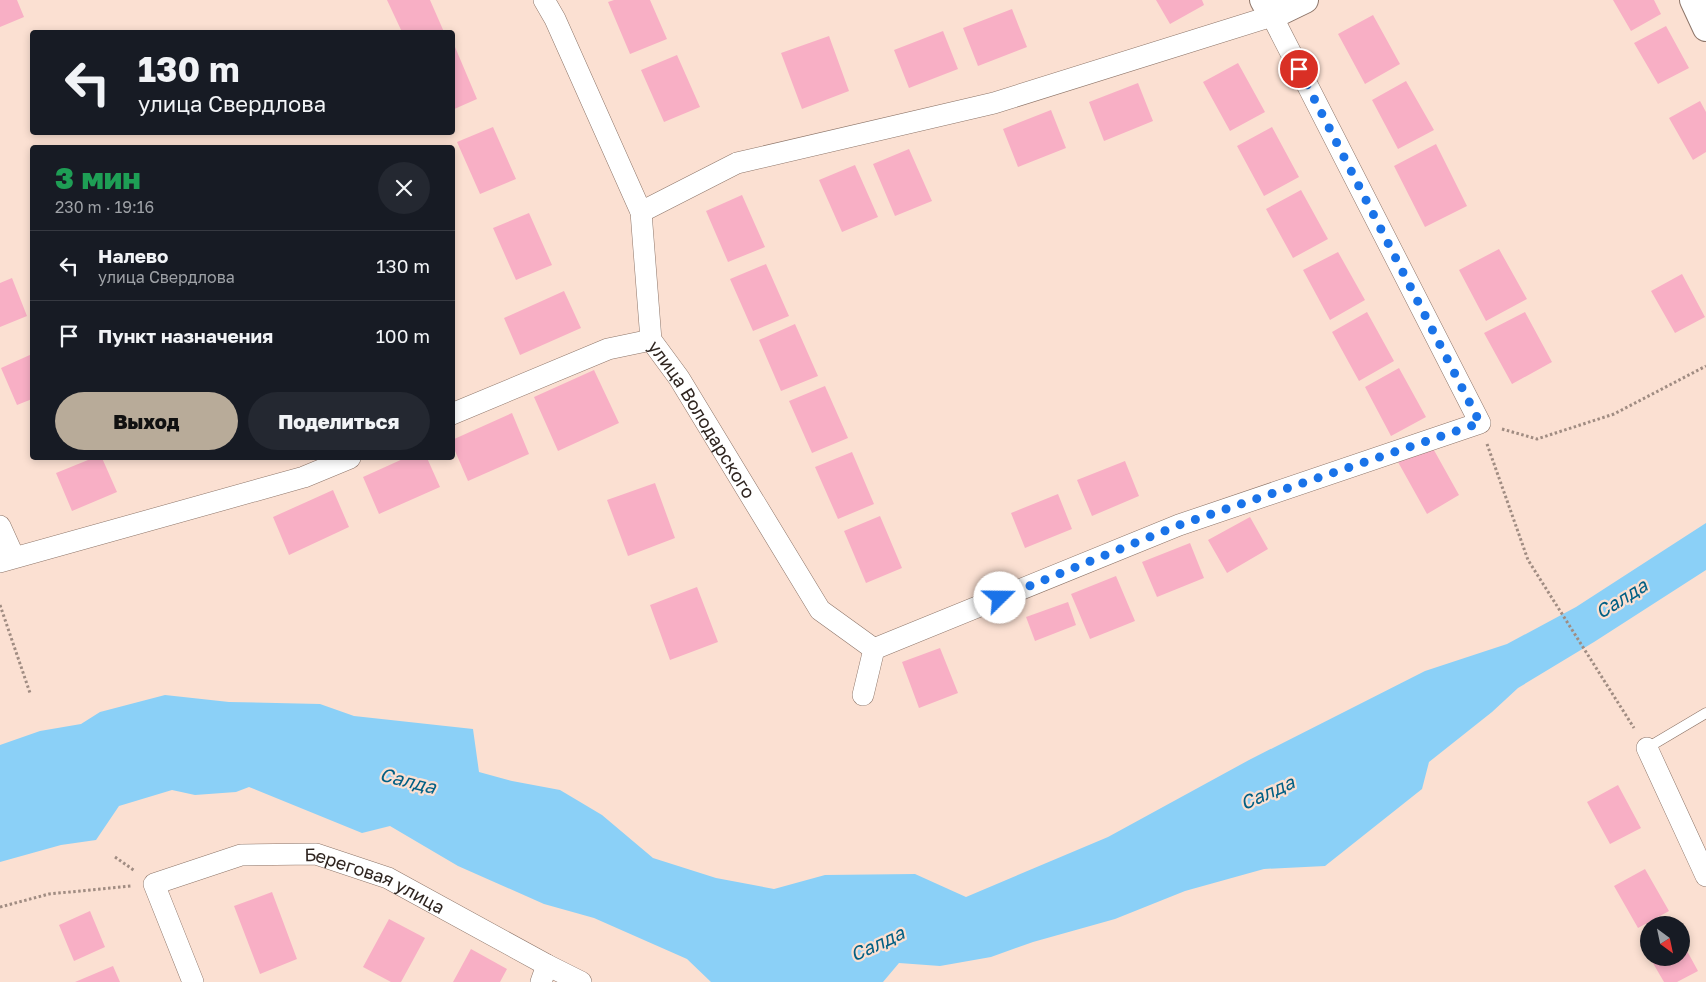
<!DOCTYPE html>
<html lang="ru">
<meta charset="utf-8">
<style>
:root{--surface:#171b24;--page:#242831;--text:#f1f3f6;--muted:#9ea1a6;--line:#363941;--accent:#b8ab99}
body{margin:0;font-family:"Golos Text",sans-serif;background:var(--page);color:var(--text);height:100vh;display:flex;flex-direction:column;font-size:19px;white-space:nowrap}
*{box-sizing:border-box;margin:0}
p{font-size:16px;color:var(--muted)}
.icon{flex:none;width:28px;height:28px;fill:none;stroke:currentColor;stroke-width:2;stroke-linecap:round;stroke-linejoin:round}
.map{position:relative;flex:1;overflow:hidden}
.side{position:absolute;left:30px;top:145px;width:425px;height:315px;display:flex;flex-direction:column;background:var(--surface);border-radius:5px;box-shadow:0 2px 8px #0003}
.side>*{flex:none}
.top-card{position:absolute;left:30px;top:30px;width:425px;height:105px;border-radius:5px;box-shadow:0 2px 8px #0003;background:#171b24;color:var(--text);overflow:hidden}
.needle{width:32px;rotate:147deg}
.tools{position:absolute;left:1640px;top:916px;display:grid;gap:10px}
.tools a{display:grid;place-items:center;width:50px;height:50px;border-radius:50%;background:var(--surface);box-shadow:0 2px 8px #0003;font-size:25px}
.pin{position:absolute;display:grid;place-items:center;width:42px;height:42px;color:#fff;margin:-21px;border:2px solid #fff;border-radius:50%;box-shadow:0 1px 5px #0007}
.me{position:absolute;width:55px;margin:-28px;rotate:68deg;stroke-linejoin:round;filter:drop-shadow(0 0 4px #0008)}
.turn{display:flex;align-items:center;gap:18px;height:105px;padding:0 25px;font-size:22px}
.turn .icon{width:65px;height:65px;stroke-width:2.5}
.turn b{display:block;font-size:35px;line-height:42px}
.round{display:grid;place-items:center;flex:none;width:52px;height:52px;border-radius:26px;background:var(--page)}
.head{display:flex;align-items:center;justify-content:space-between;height:85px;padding:0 25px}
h1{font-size:30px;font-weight:800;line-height:38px;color:#1e9e55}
.cta{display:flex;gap:10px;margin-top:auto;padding:10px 25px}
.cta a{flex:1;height:58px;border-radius:30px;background:var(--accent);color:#111;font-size:20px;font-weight:800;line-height:58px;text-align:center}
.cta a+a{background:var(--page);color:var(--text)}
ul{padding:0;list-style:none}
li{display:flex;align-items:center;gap:15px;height:70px;padding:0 25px;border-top:1px solid var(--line)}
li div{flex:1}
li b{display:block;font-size:19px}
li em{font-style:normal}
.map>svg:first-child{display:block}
.water{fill:#8bd0f7}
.building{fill:#f8afc5}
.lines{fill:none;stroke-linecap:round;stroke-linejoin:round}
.service-casing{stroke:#8d7569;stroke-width:11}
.minor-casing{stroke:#8d7569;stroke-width:22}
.tertiary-casing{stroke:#8d7569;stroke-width:28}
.path{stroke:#a08c82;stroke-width:3;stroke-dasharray:2.5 2.5;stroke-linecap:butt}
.service{stroke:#fff;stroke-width:10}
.minor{stroke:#fff;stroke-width:21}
.tertiary{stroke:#fff;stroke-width:26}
.route{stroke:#1a73e8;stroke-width:9;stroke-dasharray:0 16.2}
.labels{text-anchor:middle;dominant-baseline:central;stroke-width:4.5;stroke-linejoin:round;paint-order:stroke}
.street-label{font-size:18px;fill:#2f2520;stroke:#fbe0d2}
.water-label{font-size:19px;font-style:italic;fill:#015f84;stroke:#fbe0d2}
</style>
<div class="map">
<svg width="1706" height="982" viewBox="0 0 1706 982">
<rect width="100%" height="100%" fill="#fbe0d2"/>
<path class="water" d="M1706 523V570L1594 642 1518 688 1492 712 1429 762 1422 789 1325 866 1264 869 1185 891 1115 919 1033 942 991 957 940 966 899 963 883 982H711L687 959 594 918 544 904 458 866 390 826 362 833 249 787 236 792 195 795 172 790 119 806 96 840 61 845 0 862V745L40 731 81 724 100 712 165 695 229 702 320 704 354 716 473 729 479 772 512 781 560 790 602 815 653 858 716 878 774 889 825 875 915 874 966 897 1108 837 1249 760 1425 671 1507 644 1576 607Z"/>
<path class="building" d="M0 0H17L24 17 0 27Z
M387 0H430L444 32H402Z
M614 0H650L667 39 630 54 608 2Z
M1156 0H1202L1204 5 1170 24Z
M1613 0H1654L1661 14 1631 31Z
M1012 9 1027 47 978 66 963 28Z
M1373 15 1400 64 1365 84 1338 34Z
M1666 26 1689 68 1658 84 1634 43Z
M943 31 958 69 909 88 894 50Z
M829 36 849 91 802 109 781 53Z
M455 47 477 99 452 110V48Z
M677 55 700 107 664 122 641 70Z
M1238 63 1265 112 1230 131 1203 82Z
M1406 81 1434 130 1398 149 1372 100Z
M1138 83 1153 121 1104 141 1089 102Z
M1700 101 1706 112V152L1693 160 1669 118Z
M1051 110 1066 148 1018 167 1003 129Z
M493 127 516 179 480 194 457 142Z
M1272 127 1299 177 1264 196 1237 146Z
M1436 144 1467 206 1425 227 1394 166Z
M909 149 932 201 895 216 873 164Z
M855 165 878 217 842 232 819 180Z
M1301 190 1328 239 1293 258 1266 209Z
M742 195 765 247 728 262 706 211Z
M529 213 552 265 516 280 493 228Z
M1499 249 1527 299 1486 321 1459 270Z
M1338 252 1365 300 1330 320 1303 270Z
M766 264 789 316 753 331 730 279Z
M1682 274 1705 317 1675 333 1651 291Z
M12 278 27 316 0 327V283Z
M564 291 581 328 520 355 504 318Z
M1367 312 1394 361 1359 381 1332 332Z
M1525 312 1552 362 1512 384 1484 333Z
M795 324 818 376 781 391 759 340Z
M32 354V399L17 405 1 368Z
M1399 368 1426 417 1391 436 1365 387Z
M594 370 619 423 558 451 534 397Z
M825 386 848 438 812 453 789 401Z
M512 413 529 454 468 481 452 444V440Z
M1430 443 1459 495 1427 514 1398 462Z
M852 452 874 504 838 519 815 467Z
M93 458H102L117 492 72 511 56 473Z
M405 458H427L440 487 379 514 363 477Z
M1125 461 1139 496 1092 516 1077 480Z
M655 483 675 538 628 556 607 500Z
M333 490 349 527 289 555 273 517Z
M1058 494 1072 529 1025 548 1011 513Z
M880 516 902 568 866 583 844 531Z
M1250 517 1268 549 1227 573 1208 540Z
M1190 543 1204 578 1157 597 1142 562Z
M1116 576 1135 621 1090 639 1071 594Z
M697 587 718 642 670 660 650 605Z
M1068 602 1076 625 1035 641 1026 617Z
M940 648 958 693 919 708 902 662Z
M1618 785 1641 828 1610 844 1587 802Z
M1645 869 1669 911 1638 928 1614 886Z
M272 892 297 959 260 974 234 906Z
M90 911 105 947 74 961 59 925Z
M389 919 425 938 401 982H391L363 967Z
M1681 940 1698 971 1677 982H1664L1650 958H1681Z
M471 949 507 969 500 982H453Z
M113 966 120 982H75Z"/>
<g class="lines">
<g class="service-casing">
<path id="service" d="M1647 748 1706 713"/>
</g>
<g class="minor-casing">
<g id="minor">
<path id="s1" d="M544 0 555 19 641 212 651 340 679 378 820 610 874 649 863 695"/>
<path d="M641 212 737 163 994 103 1272 16 1480 423 1179 525 874 649"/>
<path d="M452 414 608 349 651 340"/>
<path d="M0 526 14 557"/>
<path d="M0 562 304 477 350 458"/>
<path d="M1647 748 1706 876"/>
<path id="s2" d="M193 982 154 884 241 855 316 854 388 878 547 965 581 982"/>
<path d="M541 982 547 965"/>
</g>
</g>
<g class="tertiary-casing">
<path id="tertiary" d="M1263 0 1272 16 1305 0
M1693 0 1706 28"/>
</g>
<path class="path" d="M1502 429 1537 439 1614 414 1706 366
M1487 444 1528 560 1634 728
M0 605 30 693
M115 857 135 871
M0 907 49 894 131 886"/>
<use href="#service" class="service"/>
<use href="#minor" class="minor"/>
<use href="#tertiary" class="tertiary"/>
</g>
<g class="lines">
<path class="route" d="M1000 598 1179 525 1480 423 1299 69"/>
</g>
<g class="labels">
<g class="street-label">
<text stroke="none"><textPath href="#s1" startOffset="456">улица Володарского</textPath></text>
<text stroke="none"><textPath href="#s2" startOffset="336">Береговая улица</textPath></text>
</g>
<g class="water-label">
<text transform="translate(1621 598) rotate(-32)">Салда</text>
<text transform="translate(408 780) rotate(14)">Салда</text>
<text transform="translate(1267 792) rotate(-24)">Салда</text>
<text transform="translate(877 943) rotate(-25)">Салда</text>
</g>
</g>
</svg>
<div class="tools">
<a><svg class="needle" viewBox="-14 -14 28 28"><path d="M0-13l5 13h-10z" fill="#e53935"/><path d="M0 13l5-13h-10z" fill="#9ea1a6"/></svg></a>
</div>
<div class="pin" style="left:1299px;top:69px;background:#d93025"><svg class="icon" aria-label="arrive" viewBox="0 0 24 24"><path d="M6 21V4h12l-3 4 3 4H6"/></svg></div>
<svg class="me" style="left:1000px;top:598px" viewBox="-20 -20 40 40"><circle r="19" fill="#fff"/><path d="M0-13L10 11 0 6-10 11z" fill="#1a73e8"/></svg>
<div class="top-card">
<div class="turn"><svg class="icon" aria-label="left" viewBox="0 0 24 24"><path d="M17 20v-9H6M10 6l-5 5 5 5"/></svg><div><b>130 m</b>улица Свердлова</div></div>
</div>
<section class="side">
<div class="head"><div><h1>3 мин</h1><p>230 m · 19:16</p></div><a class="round"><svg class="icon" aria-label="close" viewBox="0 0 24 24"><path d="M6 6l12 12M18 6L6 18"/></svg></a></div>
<ul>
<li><svg class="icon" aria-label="left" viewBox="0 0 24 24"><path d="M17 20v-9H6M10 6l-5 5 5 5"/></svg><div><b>Налево</b><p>улица Свердлова</p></div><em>130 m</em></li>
<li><svg class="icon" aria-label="arrive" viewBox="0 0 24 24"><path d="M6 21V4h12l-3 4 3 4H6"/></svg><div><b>Пункт назначения</b></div><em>100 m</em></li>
</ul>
<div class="cta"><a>Выход</a><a>Поделиться</a></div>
</section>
</div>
